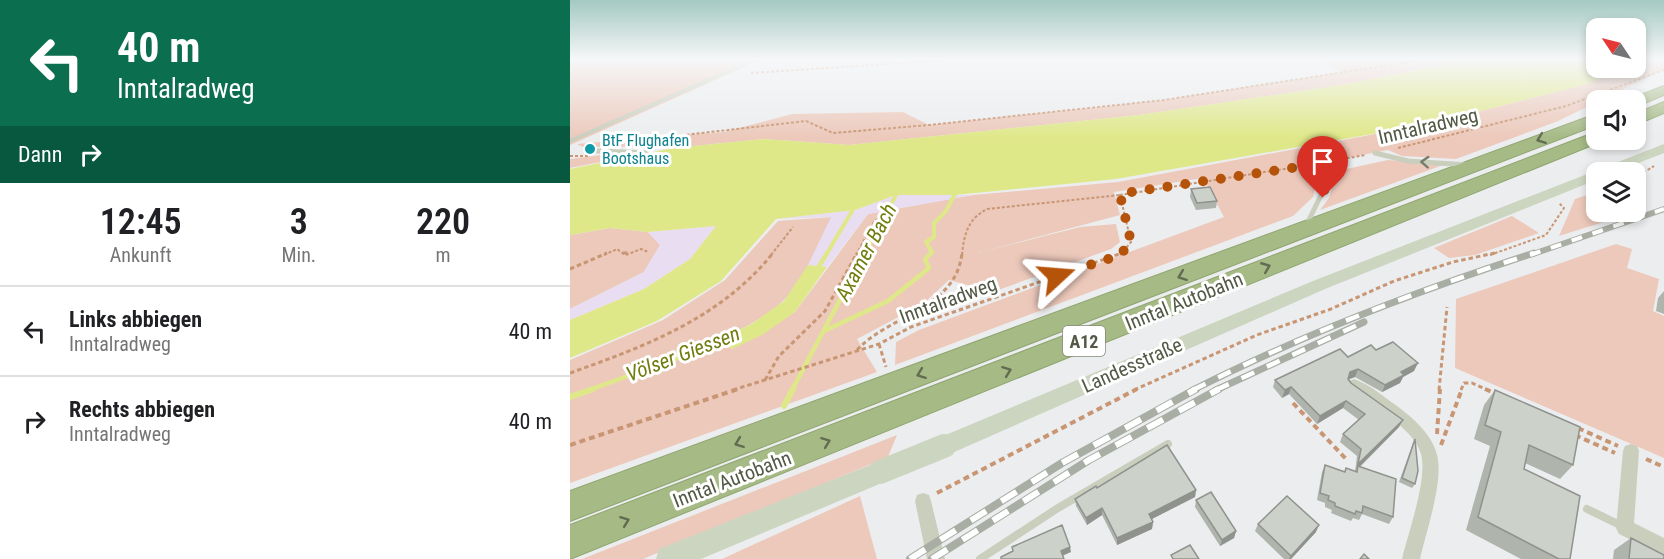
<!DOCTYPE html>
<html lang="de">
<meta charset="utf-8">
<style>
:root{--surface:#fff;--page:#f2f2f2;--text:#202124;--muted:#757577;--line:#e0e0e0}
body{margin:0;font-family:"Roboto Condensed",sans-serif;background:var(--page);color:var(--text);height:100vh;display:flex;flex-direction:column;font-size:22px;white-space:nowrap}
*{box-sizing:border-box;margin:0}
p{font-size:20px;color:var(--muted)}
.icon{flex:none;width:33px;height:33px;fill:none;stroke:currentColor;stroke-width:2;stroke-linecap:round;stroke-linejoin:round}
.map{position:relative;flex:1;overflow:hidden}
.side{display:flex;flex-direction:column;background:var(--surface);width:570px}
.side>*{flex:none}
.top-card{background:#0b6e4f;color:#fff;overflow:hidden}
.needle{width:39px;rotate:305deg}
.controls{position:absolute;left:1016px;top:18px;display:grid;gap:12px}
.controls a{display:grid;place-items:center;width:60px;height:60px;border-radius:12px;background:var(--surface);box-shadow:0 3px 9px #0003;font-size:30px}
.pin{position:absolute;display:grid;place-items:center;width:51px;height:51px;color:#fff;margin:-62px -26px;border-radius:50% 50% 50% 0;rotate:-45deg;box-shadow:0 0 6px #0007}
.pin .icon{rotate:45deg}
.me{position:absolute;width:66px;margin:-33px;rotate:71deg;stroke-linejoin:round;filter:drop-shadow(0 0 4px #0008)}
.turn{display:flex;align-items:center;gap:21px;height:126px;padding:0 18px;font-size:27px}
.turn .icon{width:78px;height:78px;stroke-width:2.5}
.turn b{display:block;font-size:42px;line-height:51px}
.then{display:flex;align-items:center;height:57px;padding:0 18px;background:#0003;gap:12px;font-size:22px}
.eta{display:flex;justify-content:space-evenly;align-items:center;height:102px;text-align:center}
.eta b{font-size:36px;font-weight:600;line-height:42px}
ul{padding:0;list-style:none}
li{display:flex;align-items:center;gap:18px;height:90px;padding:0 18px;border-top:2px solid var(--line)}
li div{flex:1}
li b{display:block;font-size:22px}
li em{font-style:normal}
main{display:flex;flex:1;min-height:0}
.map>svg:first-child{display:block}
.green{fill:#ecc9bb}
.sand{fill:#e8ddf1}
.water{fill:#dfe889}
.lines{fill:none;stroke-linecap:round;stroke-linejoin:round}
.stream-far2{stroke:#dfe889;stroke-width:4}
.stream-far1{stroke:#dfe889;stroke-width:4.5}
.stream{stroke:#dfe889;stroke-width:6}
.motorway-casing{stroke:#90a670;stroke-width:2}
.path-far2{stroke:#c99674;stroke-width:2;stroke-dasharray:3 2;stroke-linecap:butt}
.path-far1{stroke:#c99674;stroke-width:3;stroke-dasharray:4.5 3;stroke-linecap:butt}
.path{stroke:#c99674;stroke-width:4;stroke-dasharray:6 4;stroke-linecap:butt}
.service-far2{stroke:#c9cebd;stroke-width:4}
.service-far1{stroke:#c9cebd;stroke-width:5}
.service{stroke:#c9cebd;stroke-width:8}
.minor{fill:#c9cebd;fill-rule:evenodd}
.secondary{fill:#ccd5bf;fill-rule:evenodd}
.motorway{fill:#a5ba85;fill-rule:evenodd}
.rail-far2-casing{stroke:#a9aea4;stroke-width:6}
.rail-far1-casing{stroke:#a9aea4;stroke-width:7}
.rail-casing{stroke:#a9aea4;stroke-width:8}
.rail-far2{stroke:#fff;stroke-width:4;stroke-dasharray:11;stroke-linecap:butt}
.rail-far1{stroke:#fff;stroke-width:4.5;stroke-dasharray:14;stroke-linecap:butt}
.rail{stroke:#fff;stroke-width:6;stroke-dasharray:18;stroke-linecap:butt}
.secondary-bridge{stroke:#ccd5bf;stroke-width:24}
.wall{fill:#afb4ad}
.shaded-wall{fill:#8f928d}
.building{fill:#ccd1c9;stroke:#8f928d;stroke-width:1.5}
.oneway{stroke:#636c52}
.oneway2{stroke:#767c69}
.route{stroke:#b45309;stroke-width:10;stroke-dasharray:0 18}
.culture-dot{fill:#0f9aa8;stroke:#fff;stroke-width:2}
.labels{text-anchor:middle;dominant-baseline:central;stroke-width:6;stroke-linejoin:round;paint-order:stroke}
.far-culture-label{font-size:16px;fill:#0d838f;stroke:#fff;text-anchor:start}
.shield{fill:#fff;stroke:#868b7d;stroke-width:1.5}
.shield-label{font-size:18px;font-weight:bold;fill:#525945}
.street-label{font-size:20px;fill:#525945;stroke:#fff}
.water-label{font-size:21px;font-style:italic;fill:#727d10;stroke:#fff}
</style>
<main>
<section class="side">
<div class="top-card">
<div class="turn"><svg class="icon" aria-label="left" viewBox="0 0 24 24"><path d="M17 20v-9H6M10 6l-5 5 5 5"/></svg><div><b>40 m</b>Inntalradweg</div></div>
<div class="then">Dann<svg class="icon" aria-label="right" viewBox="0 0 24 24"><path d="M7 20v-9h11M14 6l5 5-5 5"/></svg></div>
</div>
<div class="eta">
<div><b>12:45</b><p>Ankunft</p></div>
<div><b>3</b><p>Min.</p></div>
<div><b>220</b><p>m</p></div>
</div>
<ul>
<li><svg class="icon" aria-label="left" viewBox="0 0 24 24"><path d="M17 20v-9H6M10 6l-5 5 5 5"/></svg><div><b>Links abbiegen</b><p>Inntalradweg</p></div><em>40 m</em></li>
<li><svg class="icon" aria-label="right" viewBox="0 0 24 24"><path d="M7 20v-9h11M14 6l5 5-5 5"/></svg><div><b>Rechts abbiegen</b><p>Inntalradweg</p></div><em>40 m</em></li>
</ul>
</section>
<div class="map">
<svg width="1094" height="559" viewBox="0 0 1094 559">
<rect width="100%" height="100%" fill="#ecedef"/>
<path class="green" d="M0 60H190L0 145Z
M749 60H895L772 85 569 115 279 145 194 139 103 148 88 146 13 147 7 144 154 132 222 114 333 112 359 125 594 100 773 72Z
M1072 60H1094V69L988 121 886 159 832 156 818 150 728 167 746 183 743 197 723 216 325 365 326 342 349 330 654 217 633 178 544 192 550 215 408 253 510 227 546 224 550 242 541 249 423 292 414 285 401 286 379 280 353 304 287 339 307 372 0 483V360L93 320 155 280 208 221 262 217C249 242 234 282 213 301 195 318 171 329 150 340L162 349 225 312 298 214 403 195 548 182 859 124 1021 83 1055 68H1065V63Z
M39 154 56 157 0 168V159Z
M818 160 873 165 750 210 759 198 767 171Z
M1026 192V212H1065L989 236 1005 199Z
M942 216 969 233 905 255 879 258 864 248Z
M40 228 78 232 90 245 74 272 0 309V235Z
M1046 244 1062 249 1057 268 1089 279 1083 311 1094 316V458L885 368 886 299Z
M327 435 318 457 73 559H12Z
M290 496 307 559H152Z"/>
<path class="sand" d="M326 195H403L298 214 257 267 238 265 261 217 206 219 285 210Z
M146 226 120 259 74 289 0 320V309L74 272 90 245 78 232Z"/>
<path class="water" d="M895 60H1026V68H1055L1021 83 859 124 546 179 385 195H326L285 210 206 219 151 281 87 321 0 358V320L74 289 120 259 146 226 78 232 40 228 0 235V169L103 148 194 139 279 145 569 115 772 85Z
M238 265 257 267 225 312 192 335 162 349 149 340 183 323 214 301Z"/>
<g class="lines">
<path class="stream-far2" d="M256 255 285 206
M294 255 328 191
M359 255 362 252 356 242 364 237V223L376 211 387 190"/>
<path class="stream-far1" d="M246 271 257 253
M254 331 318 301 359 268 355 259 361 253
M19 390 155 341
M222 390 295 253"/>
<path class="stream" d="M0 397 23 389
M214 406 223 389"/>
<g class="motorway-casing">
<path id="motorway" d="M1094 86V95L1065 107V100H1058Z
M1094 102V113L1065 125V114Z
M1026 114V125L0 521V491Z
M1026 132V140L1032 141 0 559V525Z"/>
</g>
<path class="path-far2" d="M181 73 377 60
M62 141 236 121 263 133 359 125 594 100 852 60
M828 148 996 106 1094 70
M0 156H19
M757 162 795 155
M1065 178 1084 166
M34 255 47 249 55 255
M56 255 71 249 78 252
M201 255 223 227
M286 255 305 220 323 219
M392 255C394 234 398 219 417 209L550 195
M550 255 561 242 550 195 739 165
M920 255 976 235 994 208 989 203"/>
<path class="path-far1" d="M53 253H60
M0 269 37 253
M309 344 316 367
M287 350C319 315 386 309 392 253
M0 373C76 346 151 318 203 253
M195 380 209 356 255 311 287 253
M163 390 309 344 341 327 552 253
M564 390 687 335 761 309 824 281 883 262 925 253
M869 390 877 307
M891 390 894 383H902L918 390"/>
<path class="path" d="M915 389 927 394
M723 403 776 459
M1008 428 1048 446
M867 434 870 389
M1005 435 1045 453
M0 445 168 389
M871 445 892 389
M1076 459 1094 467
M367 493 567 389"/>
<path class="service-far2" d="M0 141 184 60"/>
<path class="service-far1" d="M27 151 79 153
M805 153 838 161 898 165
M736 226 753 191 749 164"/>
<path class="service" d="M1017 509 1052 526
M410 559 488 508 598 444"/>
<path class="minor" d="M784 379C799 384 814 397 827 406 843 418 862 434 867 455 874 481 856 532 850 559H832C838 533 858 479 851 454 844 428 800 404 779 389L777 385 779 381Z
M1061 444 1067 446 1069 451 1064 523 1094 538V556L1049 534 1046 528 1053 451 1055 446Z
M353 493 359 495 361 501 375 559H357L345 501 347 495Z"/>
<path class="secondary" d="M1094 144V153L1045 172H1026V180L755 289 382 453 374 456 366 453 362 446 366 439 743 281Z
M310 461 319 464 322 472 319 480 131 559H86L89 549Z"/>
<use href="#motorway" class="motorway"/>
<g class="rail-far2-casing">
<path id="rail-far2" d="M960 255 1094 209"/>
</g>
<g class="rail-far1-casing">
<path id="rail-far1" d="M623 390C733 334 847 291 964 253
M646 390 794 322"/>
</g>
<g class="rail-casing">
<path id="rail" d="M340 559 492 463 626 389
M362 559 519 460 649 389"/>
</g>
<use href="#rail-far2" class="rail-far2"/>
<use href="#rail-far1" class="rail-far1"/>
<use href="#rail" class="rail"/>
<path class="secondary-bridge" d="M310 472 374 446"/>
</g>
<path class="wall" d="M621 189 647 201 646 208 626 210 620 197Z
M1094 291V314L1086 311 1088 298Z
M806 350 844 371 833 377 830 383 812 392 785 377 779 379 781 383 829 427 790 467 823 517 819 524 792 514 789 520 783 518 781 521 761 513 762 510 755 507V503L747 500 752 472 755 465 774 472 776 468 785 472 787 456 770 442 773 434 789 420 773 408 747 424 719 394 712 398 703 387 705 380 778 357Z
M925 390 1003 465 990 479 955 463 954 469 1000 559H951L896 530 920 446 904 439 914 405Z
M845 439V484L842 488 829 482 843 443Z
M527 488 626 490 625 497 582 519 583 522 582 529 547 545 532 515 517 525 506 506 505 499Z
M626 500 666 531 664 538 650 546 625 507Z
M688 524 746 532 721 559H714L685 531Z
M1061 538 1094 559H1043L1044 550Z"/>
<path class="shaded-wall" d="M848 363 844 371 833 377 830 383 812 392 815 385 831 372Z
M788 369 785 377 777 380 780 372Z
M721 387 719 394 712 398 715 390Z
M776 401 773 408 747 424 750 416Z
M833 420 829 427 788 468V466L785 471 788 464Z
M626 490 625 497 578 521 579 514Z
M532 508V515L517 525 516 518Z
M583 522 582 529 547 545V538Z
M749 525 746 532 721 559H719L721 556Z
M666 531 664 538 650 546 652 540Z
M500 547 501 552 492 556 491 551Z"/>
<path class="building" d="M640 187 647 201 627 203 621 189Z
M823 342 848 363 831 372 834 375 815 385 788 369 780 372 778 379 781 383 833 420 788 464 791 449 773 434 795 414 776 401 750 416 721 387 715 390 705 380 770 349 778 357 801 345 806 350Z
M925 390 1010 427 1003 465 959 445 954 469 1010 496 1000 559H989L908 517 931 432 915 425Z
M845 439 848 471 845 484 832 478Z
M597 445 626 490 579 514 583 522 547 538 532 508 516 518 505 499 526 486 527 488Z
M755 465 775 472 776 468 787 472 788 466 826 479 823 517 793 506 792 513 786 511 785 514 765 506V503L758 500 759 496 750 493Z
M641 492 666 531 652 540 626 500Z
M717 496 749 525 721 556 688 524Z
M492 525 500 547 491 551 494 559H431V557L443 551 442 547Z
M1061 538 1094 555V559H1059Z
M620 545 629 559H603L601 555Z
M794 554 799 559H790Z"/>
<defs><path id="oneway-chevron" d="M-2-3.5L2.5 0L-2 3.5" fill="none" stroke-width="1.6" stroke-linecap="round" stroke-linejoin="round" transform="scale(1.5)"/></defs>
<g class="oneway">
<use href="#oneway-chevron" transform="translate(971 139) rotate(159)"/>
<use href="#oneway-chevron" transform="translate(696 267) rotate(-22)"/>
<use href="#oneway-chevron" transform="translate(612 276) rotate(159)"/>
<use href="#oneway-chevron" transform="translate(437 371) rotate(-21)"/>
<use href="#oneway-chevron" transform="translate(351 374) rotate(159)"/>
<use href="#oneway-chevron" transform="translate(256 442) rotate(-21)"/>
<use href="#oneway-chevron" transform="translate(169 443) rotate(159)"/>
<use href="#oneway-chevron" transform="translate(55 521) rotate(-21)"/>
</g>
<use class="oneway2" href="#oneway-chevron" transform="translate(855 162) rotate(-177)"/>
<linearGradient id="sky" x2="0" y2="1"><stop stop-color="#a4c9c2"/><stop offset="0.43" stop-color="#f6f7f8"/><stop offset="1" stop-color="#f6f7f8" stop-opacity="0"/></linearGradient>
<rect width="1094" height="138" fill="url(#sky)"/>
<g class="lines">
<path class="route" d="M487 276 550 255 561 242 550 195 555 193 749 164 755 186 753 198"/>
</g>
<circle class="culture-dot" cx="20" cy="149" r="6"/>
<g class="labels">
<g class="far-culture-label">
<text x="32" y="140">BtF Flughafen<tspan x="32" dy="18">Bootshaus</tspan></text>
</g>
<rect class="shield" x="493" y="326" width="42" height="30" rx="4.5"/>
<g class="shield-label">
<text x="514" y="341">A12</text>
</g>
<g class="street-label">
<text transform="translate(858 126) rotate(-13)">Inntalradweg</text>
<text transform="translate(378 300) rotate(-20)">Inntalradweg</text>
<text transform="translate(614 301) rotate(-22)">Inntal Autobahn</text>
<text transform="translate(562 365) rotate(-24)">Landesstraße</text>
<text transform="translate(162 479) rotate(-21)">Inntal Autobahn</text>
</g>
<g class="water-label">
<text transform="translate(296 252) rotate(-62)">Axamer Bach</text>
<text transform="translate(113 354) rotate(-21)">Völser Giessen</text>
</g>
</g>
</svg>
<div class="controls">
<a><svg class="needle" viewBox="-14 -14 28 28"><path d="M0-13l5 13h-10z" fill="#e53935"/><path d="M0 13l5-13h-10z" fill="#757577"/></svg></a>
<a><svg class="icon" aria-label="sound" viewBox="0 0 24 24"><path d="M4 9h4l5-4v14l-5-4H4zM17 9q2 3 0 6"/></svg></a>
<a><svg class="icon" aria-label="layers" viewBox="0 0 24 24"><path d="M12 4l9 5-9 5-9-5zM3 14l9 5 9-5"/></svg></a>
</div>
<div class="pin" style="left:753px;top:198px;background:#d93025"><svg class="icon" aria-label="arrive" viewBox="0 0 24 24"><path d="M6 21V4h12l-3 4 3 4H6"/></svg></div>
<svg class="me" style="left:487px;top:276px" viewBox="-20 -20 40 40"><path d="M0-17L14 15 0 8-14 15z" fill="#b45309" stroke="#fff" stroke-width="4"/></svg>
</div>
</main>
